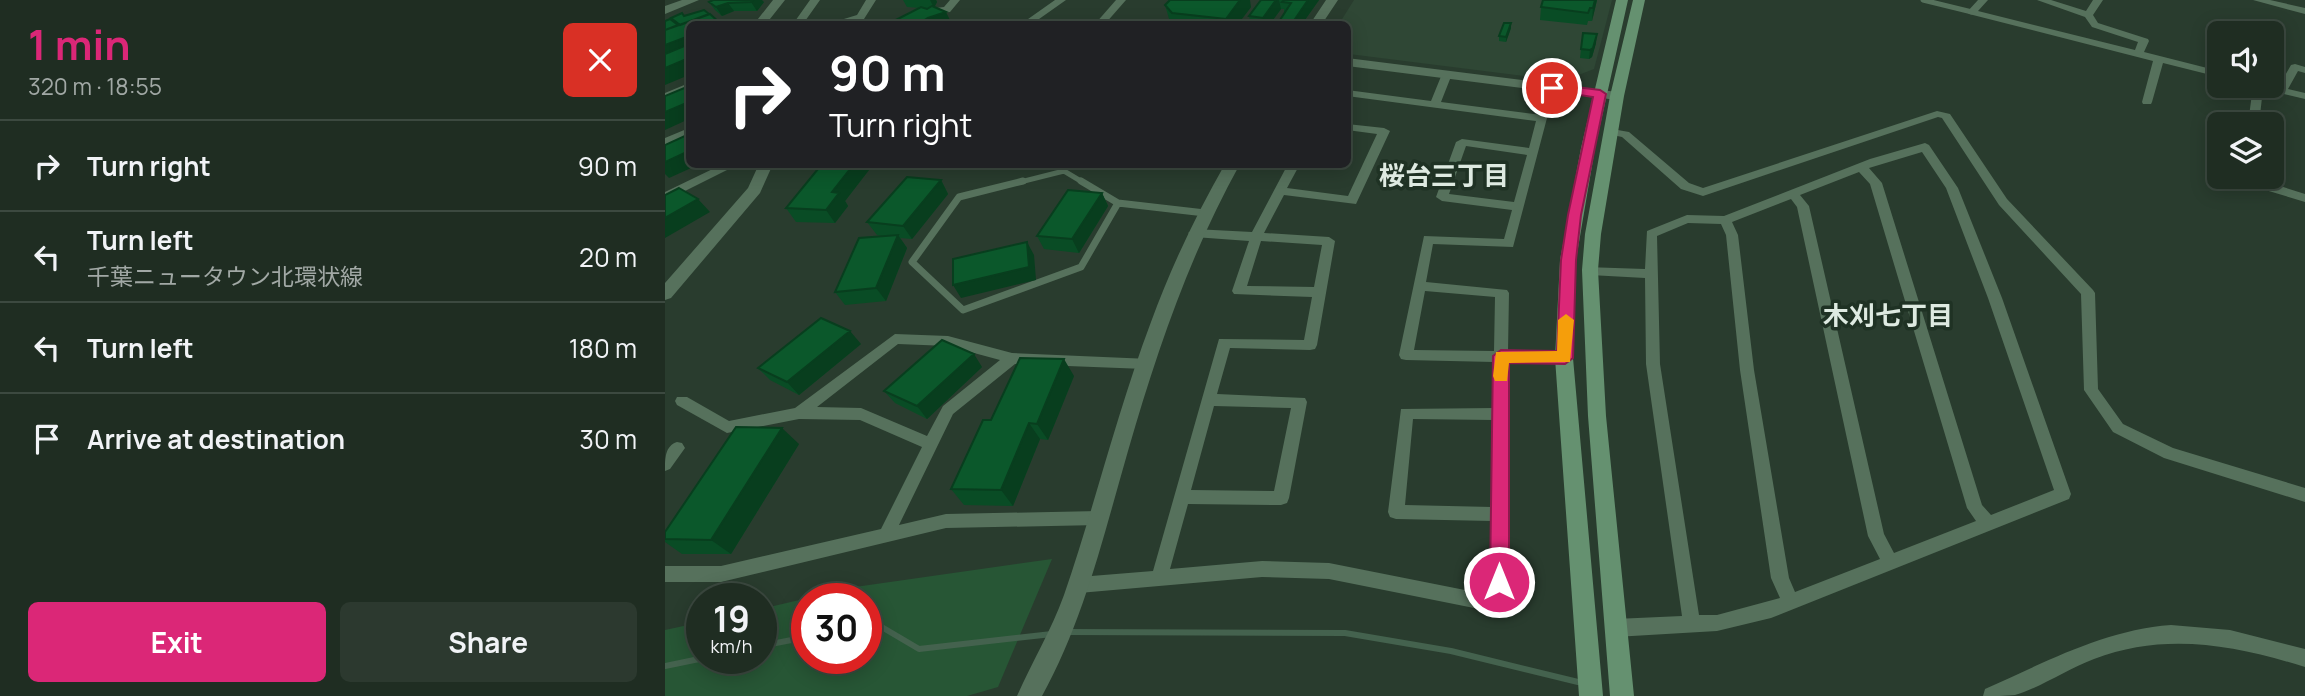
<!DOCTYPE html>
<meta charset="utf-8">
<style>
:root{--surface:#1f2d22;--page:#2c392f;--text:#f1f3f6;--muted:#a1a8a5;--line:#3c4940;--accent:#db2777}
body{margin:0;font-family:Manrope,"Noto Sans JP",sans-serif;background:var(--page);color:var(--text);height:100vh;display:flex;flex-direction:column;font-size:26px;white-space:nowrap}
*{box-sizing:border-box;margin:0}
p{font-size:23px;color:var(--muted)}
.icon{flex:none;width:38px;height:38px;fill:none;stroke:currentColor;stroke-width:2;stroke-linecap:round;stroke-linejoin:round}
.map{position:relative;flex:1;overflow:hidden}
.drawer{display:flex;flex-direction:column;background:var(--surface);width:665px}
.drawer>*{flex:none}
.banner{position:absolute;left:21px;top:21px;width:665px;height:147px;border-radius:10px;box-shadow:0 4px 18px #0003,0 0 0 2px var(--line);background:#202124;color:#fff;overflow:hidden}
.fabs{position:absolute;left:1542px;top:21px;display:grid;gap:14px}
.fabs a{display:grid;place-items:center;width:77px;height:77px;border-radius:10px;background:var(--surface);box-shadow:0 4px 18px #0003,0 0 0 2px var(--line);font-size:35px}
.speed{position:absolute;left:21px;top:583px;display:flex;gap:14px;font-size:35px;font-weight:700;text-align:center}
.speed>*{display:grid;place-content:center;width:91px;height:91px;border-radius:50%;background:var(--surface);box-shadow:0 4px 18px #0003,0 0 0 2px var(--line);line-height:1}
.speed small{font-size:18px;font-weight:400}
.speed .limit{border:10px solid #d22;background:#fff;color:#111}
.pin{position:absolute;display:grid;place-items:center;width:60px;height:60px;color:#fff;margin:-30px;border:4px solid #fff;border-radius:50%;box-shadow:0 2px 7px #0007}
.me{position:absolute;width:77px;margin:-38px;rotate:0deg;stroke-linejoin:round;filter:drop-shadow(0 0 5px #0008)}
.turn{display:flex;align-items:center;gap:24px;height:147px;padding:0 28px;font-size:32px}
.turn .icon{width:91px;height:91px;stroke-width:2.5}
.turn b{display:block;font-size:49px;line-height:60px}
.round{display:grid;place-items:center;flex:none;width:74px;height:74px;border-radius:10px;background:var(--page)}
.headline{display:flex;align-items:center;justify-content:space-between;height:119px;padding:0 28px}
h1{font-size:42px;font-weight:700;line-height:52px;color:var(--accent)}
.cta{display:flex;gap:14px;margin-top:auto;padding:14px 28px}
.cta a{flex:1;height:80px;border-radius:10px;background:var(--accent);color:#fff;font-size:28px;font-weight:700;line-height:80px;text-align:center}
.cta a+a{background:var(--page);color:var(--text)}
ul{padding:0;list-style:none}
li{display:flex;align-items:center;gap:21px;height:91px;padding:0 28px;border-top:2px solid var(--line)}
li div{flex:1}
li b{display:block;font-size:26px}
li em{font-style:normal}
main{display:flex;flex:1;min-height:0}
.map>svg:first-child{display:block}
.built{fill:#2f4735}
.green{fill:#275635;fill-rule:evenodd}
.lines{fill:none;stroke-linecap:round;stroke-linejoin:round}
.stream{stroke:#44624e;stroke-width:6}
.service-far1{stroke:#56715c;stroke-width:5}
.service{stroke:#56715c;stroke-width:7}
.minor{fill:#56715c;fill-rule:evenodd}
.tertiary{fill:#56715c;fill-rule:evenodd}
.secondary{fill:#659170;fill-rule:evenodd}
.wall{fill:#094c25}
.shaded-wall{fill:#083e1e}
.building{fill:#0b582b;stroke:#083e1e;stroke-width:2}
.route{fill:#db2777;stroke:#8e194d;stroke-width:2}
.slow{fill:#f59e0b}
.labels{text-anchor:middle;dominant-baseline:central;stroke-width:7;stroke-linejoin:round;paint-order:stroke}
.neighbourhood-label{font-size:26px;font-weight:bold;fill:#deeae1;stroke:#1f3224}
</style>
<main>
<section class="drawer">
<div class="headline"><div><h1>1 min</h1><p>320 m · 18:55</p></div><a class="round" style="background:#d93025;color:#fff"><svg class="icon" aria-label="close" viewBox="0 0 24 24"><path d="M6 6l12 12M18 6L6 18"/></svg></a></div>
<ul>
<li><svg class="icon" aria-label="right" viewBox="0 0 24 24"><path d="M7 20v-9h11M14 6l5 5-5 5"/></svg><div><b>Turn right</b></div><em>90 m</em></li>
<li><svg class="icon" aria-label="left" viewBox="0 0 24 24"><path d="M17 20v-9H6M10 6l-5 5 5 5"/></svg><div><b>Turn left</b><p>千葉ニュータウン北環状線</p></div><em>20 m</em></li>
<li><svg class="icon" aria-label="left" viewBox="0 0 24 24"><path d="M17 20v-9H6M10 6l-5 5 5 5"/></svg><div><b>Turn left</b></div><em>180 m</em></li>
<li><svg class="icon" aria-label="arrive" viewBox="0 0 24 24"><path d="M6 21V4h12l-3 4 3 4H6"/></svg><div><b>Arrive at destination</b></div><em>30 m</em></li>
</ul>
<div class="cta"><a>Exit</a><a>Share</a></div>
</section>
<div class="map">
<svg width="1640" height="696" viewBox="0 0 1640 696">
<rect width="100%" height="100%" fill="#293c2e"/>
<path class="built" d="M689 0H947L929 69 898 81 684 54 682 24H674Z"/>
<path class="green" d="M387 559 333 687 302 696H0V630L37 622V658H96V609L190 587ZM142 598H201V658H142Z"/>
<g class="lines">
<path class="stream" d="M201 628 215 626 254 649 387 634
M400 632 680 633 786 651 913 682
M96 646 142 637
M0 666 39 658"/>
<path class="service-far1" d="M1258 0 1307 12
M351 183 399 171 419 183"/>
<path class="service" d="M358 181 294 197 247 262 298 310 416 267 453 203
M416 181 453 203
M453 203 540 213"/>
<path class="minor" d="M145 0H155L138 24H128Z
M201 0H211L199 19 181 24H167L169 22 192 15Z
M285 0H295L285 12 252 16 236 24H225L247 11 279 7Z
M390 0H401L367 24H356Z
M451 0H461L440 24H430Z
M1313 0H1323L1313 11 1470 50 1473 42 1427 27 1420 17 1372 0H1386L1421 11 1428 0H1438L1428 15 1433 23 1483 39 1484 41 1479 52 1554 71V77L1498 63 1487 102 1486 104H1478L1477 102 1488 61 1304 14 1302 12Z
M1588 0H1605L1640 8V14Z
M96 20 99 21 100 24H54L59 21Z
M1630 64 1640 67V73L1633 71 1623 89 1640 93V99L1598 89 1594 124H1583L1588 86H1614L1626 65Z
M782 71 787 74 776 102 877 115 882 118 848 247 768 244 761 282 842 290 844 293 843 351 899 353 904 354 906 358 904 362 899 363 843 362V605L840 611 834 613 664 579 597 577 414 593 408 591 405 585 408 579 414 577 488 571 554 339 639 340 647 297 569 294 567 291 584 241 529 237 523 233 529 229 587 232 623 164H635L622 188 683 196 712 134 682 130V124L719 128 725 131 691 204 619 195 599 233 664 237 670 241 652 345 650 349 645 350 565 348 552 394 640 398 642 402 624 498 622 503 616 505 523 504 505 569 597 561 664 563 825 595 827 521 731 519 725 517 723 512 736 409 829 408V362L741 360 736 359 734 355 759 236 839 239 847 210 777 201 771 197 791 142 797 139 864 148 871 121 682 96V90L766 101 777 74ZM801 146 862 155 849 202 784 194ZM596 241 657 245 649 287 582 286ZM760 291 830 297 829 351 749 350ZM549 406 626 408 609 491 526 490ZM748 419 828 420 827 507 740 505Z
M24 83V90L0 100V93Z
M1272 111 1285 114 1342 199 1428 290 1430 293 1433 389 1458 424 1508 448 1640 488V502L1499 458 1448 432 1419 390 1416 294 1334 205 1277 118 1273 117 1038 196 1016 189 957 137 943 134 941 132 947 129 964 132 1024 183 1038 188Z
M24 128V135L0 145V138Z
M1260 143 1264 145 1293 188 1337 298 1406 494 1404 499 1106 618 1052 631 950 637 944 634 941 628 944 622 950 619 1017 616 981 364 980 278 925 275 919 270 920 267 980 269 982 231 1022 215 1059 216 1205 159ZM1257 152 1281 188 1323 298 1389 490 1326 515 1317 505 1217 183 1204 168ZM1194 172 1205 184 1302 508 1311 521 1229 553 1219 534 1144 206 1135 195ZM1126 199 1132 207 1203 536 1215 559 1130 592 1124 578 1089 370 1073 235 1067 222ZM1023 223 1056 224 1061 235 1075 370 1106 578 1115 598 1052 615H1034L995 364 992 236Z
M58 164H74L0 201V192Z
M1575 177H1587L1640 194V202L1577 183Z
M230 334 283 336 347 353 485 359 487 363 485 367 480 369 350 364 288 414 234 525 281 514 434 511 440 513 442 518 440 523 434 525 281 528 56 582H0V566H56L216 529 257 447 195 420 134 419 62 433 12 405 10 401 12 397H22L64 421 130 408ZM233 344 283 346 335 360 278 406 262 436 196 408 152 407Z
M12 442 17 443 20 448 5 469 0 471C0 458 0 446 12 442Z
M1506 625 1565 630 1640 649V667C1569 645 1500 632 1429 659 1402 669 1377 687 1350 695 1341 696 1328 696 1318 696L1320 689C1381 662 1439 630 1506 625Z"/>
<path class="tertiary" d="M17 0H34L0 14V6Z
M108 0H120L101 24H89Z
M661 0H673L657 24H645Z
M682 58 952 92 959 96 952 100 682 66Z
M94 164H108L95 193 6 298 0 300V283L83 188Z
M560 164H575C524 256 492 351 463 451 439 534 419 620 377 696H352C367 662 386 631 399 595 430 505 452 412 486 322 506 267 531 215 560 164Z"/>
<path class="secondary" d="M951 0H963L930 148 911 260 908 358 938 696H914L890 358 895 260 916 148Z
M968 0H980L959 96 936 234 933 270 941 416 969 696H945L923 416 917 270 920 234 945 96Z"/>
</g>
<path class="wall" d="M238 0H271L272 2 269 7 287 24 255 8 242 7Z
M596 0H654L637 24H615V20L619 13V9H616L605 24H586L584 16Z
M878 0H932L927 21H923L922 25 875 20 876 7Z
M44 2H99L92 11H69L57 16 50 10Z
M500 5 586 7 573 24H507L505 22Z
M846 28 841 42 834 41V36Z
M931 43 927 57 924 59 915 58 916 49Z
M207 166 180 201 183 206 170 223 131 222 121 208Z
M276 180 283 194 247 239 235 238 242 248 221 301 180 305 170 292 217 236 212 235 202 222Z
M437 193 443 206 414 253 379 249 372 236Z
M196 344 134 395 105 380 93 368Z
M317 367 262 419 230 403 219 391Z
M409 376 383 440 375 439 348 506 299 505 286 489 326 420Z
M134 444 66 554H17L0 542V532Z"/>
<path class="shaded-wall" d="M88 0H97L99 2 92 11 86 2Z
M265 0H271L272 2 269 8Z
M575 0H585L586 7 573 24H562L561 19Z
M611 0H614L616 9 605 24H600L598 18Z
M643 0H654L637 24H628V22Z
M930 0H932L927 21 928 8Z
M63 3 69 11 57 16 51 7Z
M281 12 287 24H253L263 18Z
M846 23V28L841 42V37Z
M932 34 931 43 927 57 924 59 925 50Z
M24 36V58L0 67V45Z
M24 58V75L0 85V68Z
M24 102V119L0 130V112Z
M24 151V164H35L4 178 0 174V162Z
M189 164H206L207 166 180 201 183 206 170 223 161 210 167 192Z
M276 180 283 194 247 239 238 226Z
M437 193 443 206 414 253 407 239Z
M33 199 45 212 0 238V218Z
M233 235 242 248 221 301 211 288Z
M362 242 369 255 371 280 296 298 288 285Z
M185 331 196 344 134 395 122 382Z
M309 354 317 367 262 419 252 406Z
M399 359 409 376 383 440 372 424Z
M364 423 375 439 348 506 336 490Z
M117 428 134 444 66 554 46 540Z"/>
<path class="building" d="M48 0H88L86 2 63 3 51 7 44 2Z
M505 0H575L561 19 507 13 500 5Z
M596 0H611L598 18 584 16Z
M619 0H643L628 22 615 20 626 3 617 2Z
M878 0H930L928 8H925L923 13 876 7Z
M267 6 281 12 263 18 253 24H223L256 7 262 9Z
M39 10 44 14 15 25 6 18 17 13 19 16Z
M45 14 56 24H24V36L0 45V30Z
M5 19 13 25 0 30V21Z
M839 23H846L841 37 834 36Z
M918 33 932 34 928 48 925 50 916 49Z
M24 44V58L0 68V54Z
M24 86V102L0 112V96Z
M24 134V151L0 162V145Z
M157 164H189L167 192 174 193 161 210 121 208Z
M242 177 276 180 238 226 202 222Z
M14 188 33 199 0 218V195Z
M403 190 437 193 407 239 372 236Z
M233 235 211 288 170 292 194 238Z
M362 242 364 267 288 285V259Z
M156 318 185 331 122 382 93 368Z
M277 340 309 354 252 406 219 391Z
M355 358 399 359 372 424 364 423 336 490 286 489 318 420H326Z
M71 427 117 428 46 540 0 539V532Z"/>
<path class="route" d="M887 84 935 90 941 94 916 215 911 260 908 358 900 364 844 363V582L841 588 834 591 828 588 825 582 828 356 836 350 892 351 896 260 903 215 928 97 883 90V85Z"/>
<path class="slow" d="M901 314 909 320 905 362 844 363 842 381H830L828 376 831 352 892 351 893 320Z"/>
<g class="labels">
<g class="neighbourhood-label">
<text x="779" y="175">桜台三丁目</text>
<text x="1223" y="315">木刈七丁目</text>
</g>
</g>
</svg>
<div class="fabs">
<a><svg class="icon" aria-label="sound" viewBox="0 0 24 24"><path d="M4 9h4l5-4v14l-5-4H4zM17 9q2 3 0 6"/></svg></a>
<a><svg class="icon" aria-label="layers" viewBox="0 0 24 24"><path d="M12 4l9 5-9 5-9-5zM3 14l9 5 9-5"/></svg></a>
</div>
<div class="speed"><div>19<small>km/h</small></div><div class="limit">30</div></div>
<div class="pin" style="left:887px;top:88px;background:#d93025"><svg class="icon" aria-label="arrive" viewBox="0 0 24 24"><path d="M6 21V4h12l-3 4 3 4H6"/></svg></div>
<svg class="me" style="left:834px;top:582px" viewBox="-20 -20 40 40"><circle r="17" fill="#db2777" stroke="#fff" stroke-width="3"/><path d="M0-11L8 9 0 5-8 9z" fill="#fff"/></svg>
<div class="banner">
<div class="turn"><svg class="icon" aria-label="right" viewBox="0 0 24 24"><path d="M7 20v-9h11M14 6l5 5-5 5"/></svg><div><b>90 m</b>Turn right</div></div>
</div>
</div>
</main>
